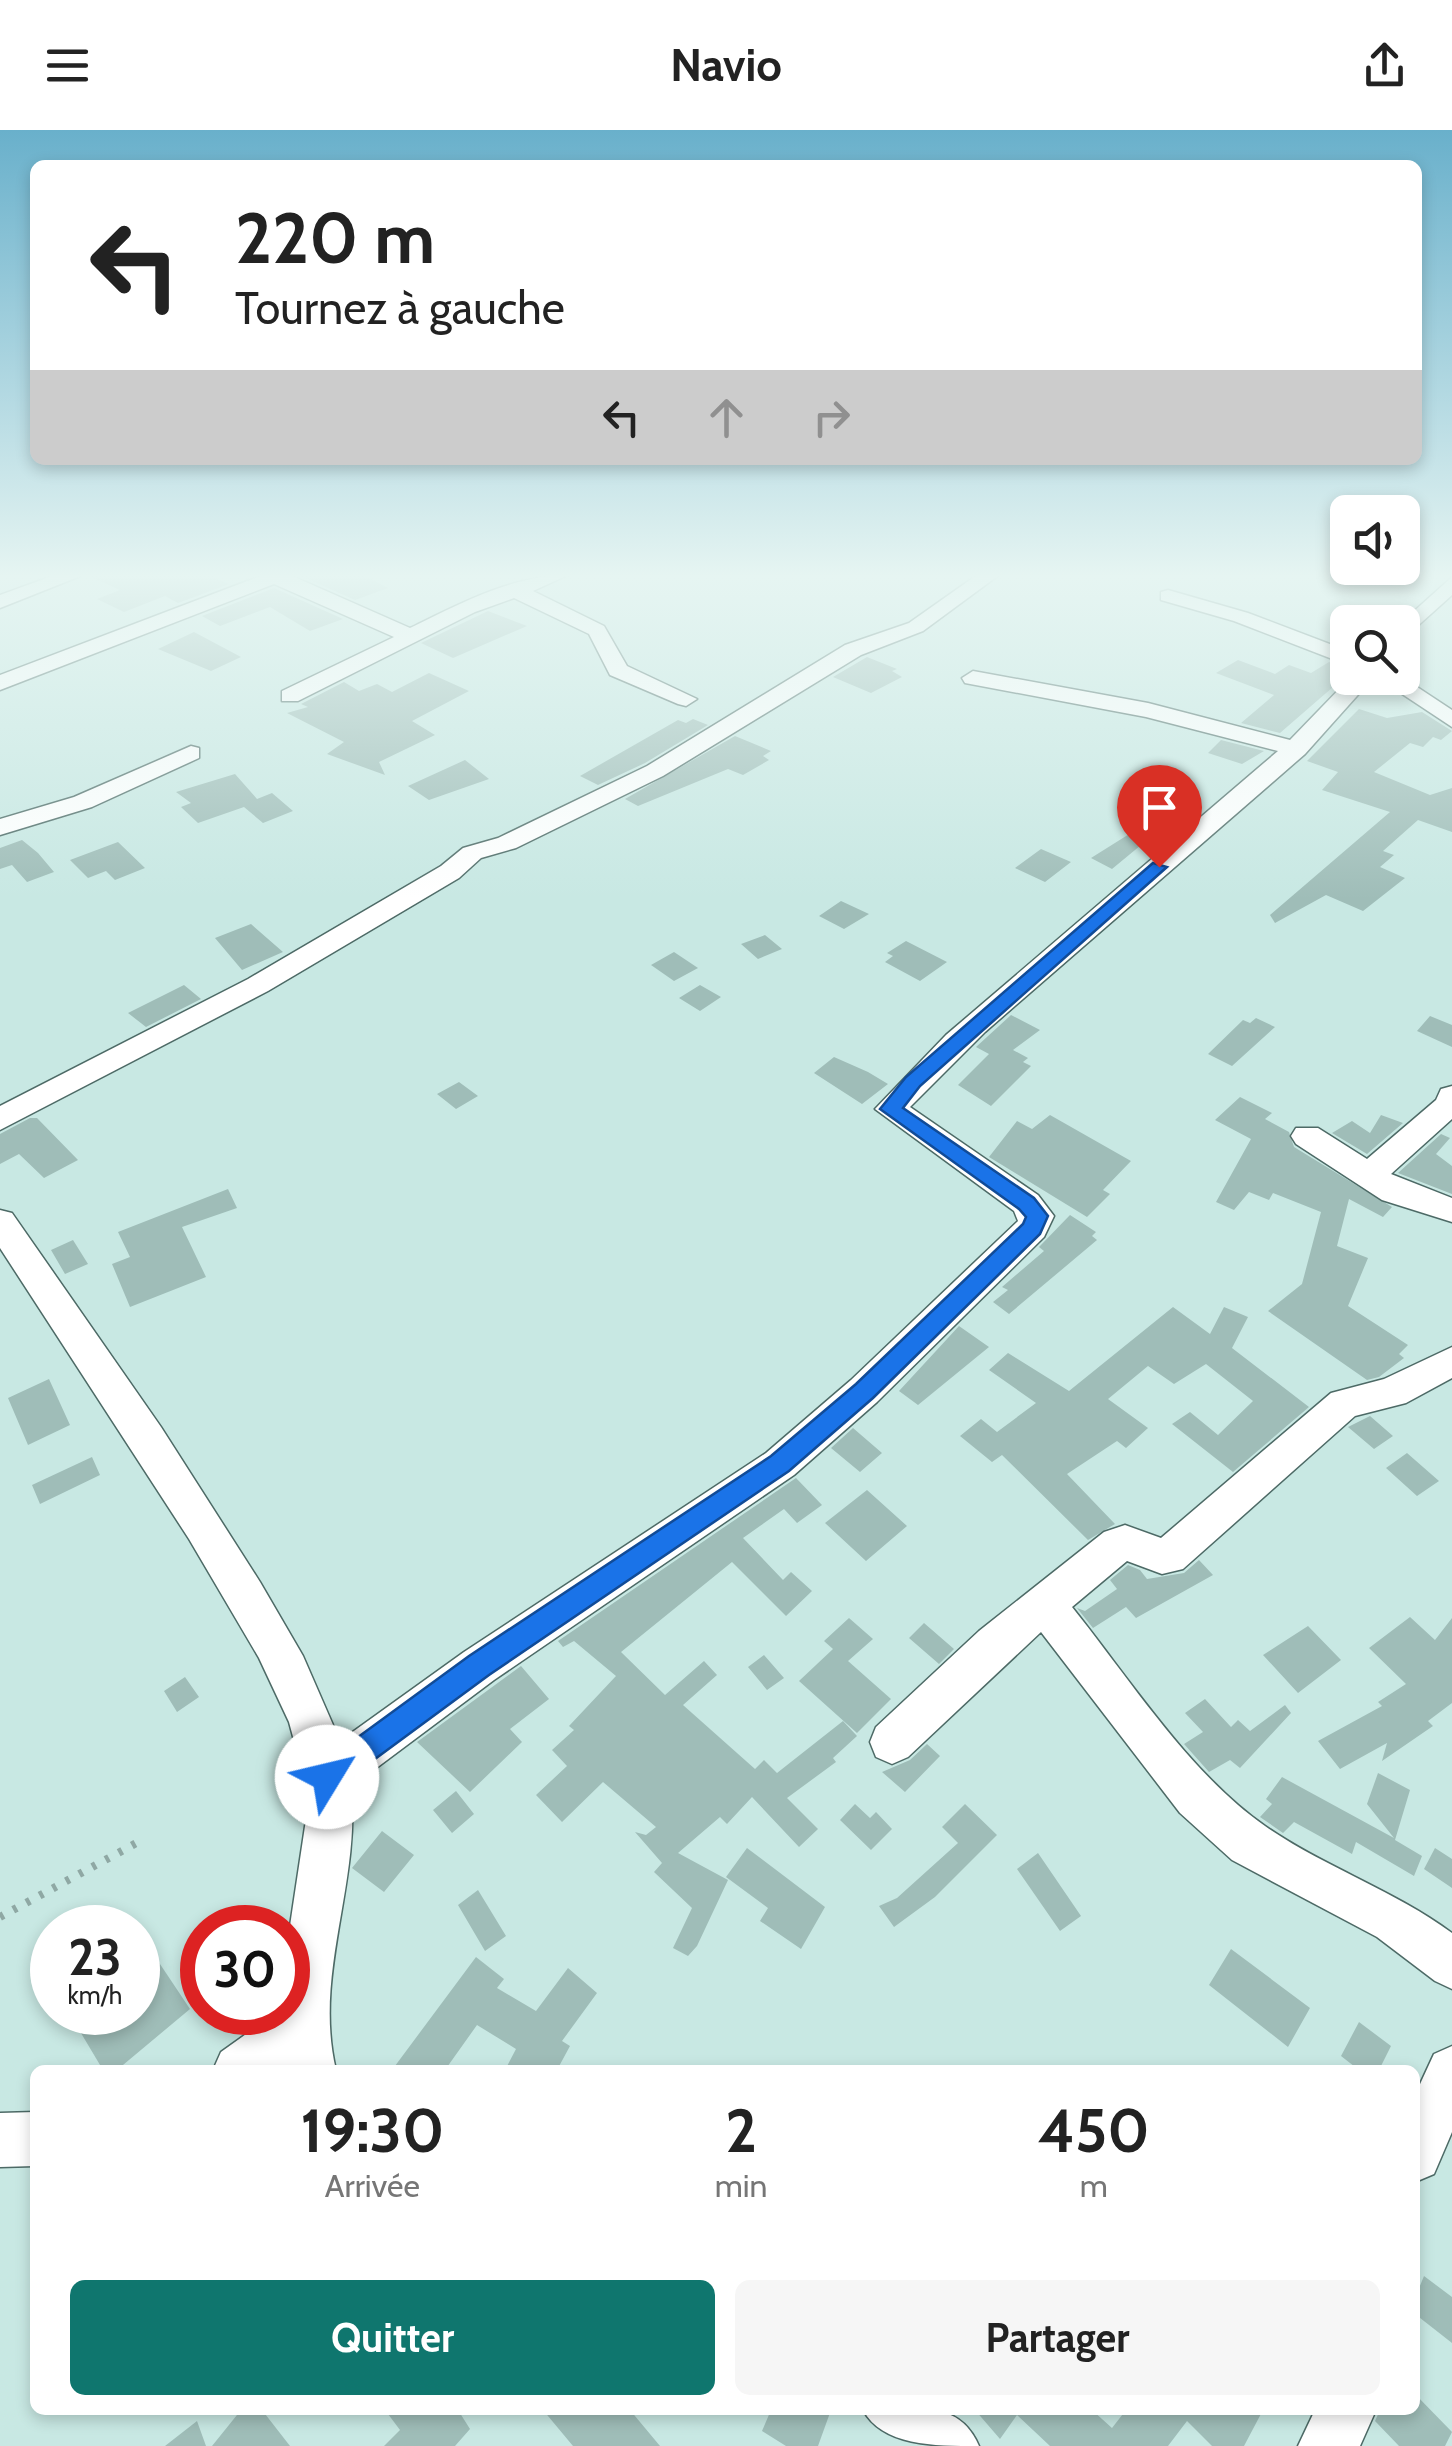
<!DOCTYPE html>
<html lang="fr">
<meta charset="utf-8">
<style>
:root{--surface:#fff;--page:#f6f6f6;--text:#222;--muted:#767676;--accent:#0f766e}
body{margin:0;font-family:Cabin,sans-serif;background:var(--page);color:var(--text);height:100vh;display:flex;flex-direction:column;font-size:38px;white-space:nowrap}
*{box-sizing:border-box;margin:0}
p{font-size:32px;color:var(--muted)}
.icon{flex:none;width:55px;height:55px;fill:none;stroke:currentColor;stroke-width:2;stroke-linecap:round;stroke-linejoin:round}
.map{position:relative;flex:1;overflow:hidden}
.drawer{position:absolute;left:30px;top:1935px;width:1390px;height:350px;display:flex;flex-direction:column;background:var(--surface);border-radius:15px;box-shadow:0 5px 15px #0003}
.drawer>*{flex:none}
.guide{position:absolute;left:30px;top:30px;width:1392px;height:305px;border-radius:15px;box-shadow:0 5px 15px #0003;background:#fff;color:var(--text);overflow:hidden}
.tools{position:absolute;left:1330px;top:365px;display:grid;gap:20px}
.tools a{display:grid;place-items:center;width:90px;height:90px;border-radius:15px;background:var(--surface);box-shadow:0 5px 15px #0003;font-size:50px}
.speed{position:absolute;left:30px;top:1775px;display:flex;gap:20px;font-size:50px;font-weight:700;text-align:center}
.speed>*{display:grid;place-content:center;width:130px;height:130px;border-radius:50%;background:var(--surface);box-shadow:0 5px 15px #0003;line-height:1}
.speed small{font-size:25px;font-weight:400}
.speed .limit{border:15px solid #d22;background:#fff;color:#111}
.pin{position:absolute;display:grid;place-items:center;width:85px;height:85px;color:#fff;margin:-102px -42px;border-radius:50% 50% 50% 0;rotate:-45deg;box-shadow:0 0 10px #0007}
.pin .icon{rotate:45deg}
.me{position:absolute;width:110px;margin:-55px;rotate:54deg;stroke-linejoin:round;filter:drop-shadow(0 0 8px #0008)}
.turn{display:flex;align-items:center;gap:35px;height:210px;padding:0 40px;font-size:45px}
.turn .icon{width:130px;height:130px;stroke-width:2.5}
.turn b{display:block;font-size:70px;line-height:85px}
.lanes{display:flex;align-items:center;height:95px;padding:0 40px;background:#0003;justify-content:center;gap:50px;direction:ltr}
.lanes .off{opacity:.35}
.eta{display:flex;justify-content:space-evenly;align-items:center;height:170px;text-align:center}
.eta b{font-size:60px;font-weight:700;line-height:70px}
.primary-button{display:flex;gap:20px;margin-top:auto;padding:20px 40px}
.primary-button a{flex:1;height:115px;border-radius:15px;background:var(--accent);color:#fff;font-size:40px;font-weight:700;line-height:115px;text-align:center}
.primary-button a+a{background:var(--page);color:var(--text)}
header{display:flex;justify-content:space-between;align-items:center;height:130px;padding:0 40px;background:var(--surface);font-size:45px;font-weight:700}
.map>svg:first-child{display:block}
.building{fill:#9fbdb8}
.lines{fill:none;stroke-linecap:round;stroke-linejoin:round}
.minor-casing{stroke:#4d6a66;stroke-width:3}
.path{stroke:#8fa8a4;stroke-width:8;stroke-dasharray:4 11;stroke-linecap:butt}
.minor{fill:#fff;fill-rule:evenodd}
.route{fill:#1a73e8;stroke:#114b97;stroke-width:2.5}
</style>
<header><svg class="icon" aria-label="menu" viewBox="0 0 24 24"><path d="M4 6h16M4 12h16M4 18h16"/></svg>Navio<svg class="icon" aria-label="share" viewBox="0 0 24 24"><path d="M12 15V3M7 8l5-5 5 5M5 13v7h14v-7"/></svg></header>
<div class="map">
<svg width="1452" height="2316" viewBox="0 0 1452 2316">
<rect width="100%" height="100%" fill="#c8e8e3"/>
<path class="building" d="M87 445H208L229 454 178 473 165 466 124 482 97 469 120 460Z
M299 445H363L388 458 355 470Z
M274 458 343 489 310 501 270 477 220 496 202 486Z
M488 481 527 496 453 528 421 513Z
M194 502 241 527 211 541 158 519Z
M867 527 897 539 892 541 902 547 871 563 833 547Z
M1238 530 1275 544 1289 535 1311 543 1329 532 1348 538V544L1280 603 1241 593 1274 565 1216 543Z
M429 543 469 561 412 591 435 605 379 632 385 645 327 624 344 612 287 583 308 577 301 574 344 552 359 561 377 554 392 562Z
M1359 579 1387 588 1422 582 1452 601 1441 610 1433 607 1423 617 1410 613 1374 642 1430 665 1452 658V702L1418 690 1383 721 1394 725 1380 737 1405 748 1363 781 1326 765 1275 793 1270 785 1390 682 1322 660 1338 642 1307 631Z
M693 589 708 595 645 633 598 655 580 646 678 590 686 593Z
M735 606 771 621 763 626 769 630 743 645 728 639 638 676 625 669Z
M1221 610 1264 621 1242 634 1208 623Z
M465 630 489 649 429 670 408 656Z
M235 644 257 669 272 663 293 681 263 693 244 677 198 693 181 677 191 673 176 662Z
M1150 691 1158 701 1112 739 1091 728Z
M22 710 38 723 54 742 27 752 12 735 0 739V718Z
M118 712 145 738 115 750 106 741 88 748 70 730Z
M1041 719 1071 732 1045 752 1015 738Z
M841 771 869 784 844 799 819 786Z
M251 794 283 822 242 840 215 808Z
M765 805 782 819 758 829 741 814Z
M906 811 947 832 920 851 885 832 893 826 887 823Z
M674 822 698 838 674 851 651 835Z
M184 855 201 869 146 897 128 883Z
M700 855 721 867 700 881 679 868Z
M1011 885 1040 900 1013 920 1028 928 1023 932 1031 936 991 976 958 955 989 924 976 917Z
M1430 886 1452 895V917L1417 901Z
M1256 888 1275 897 1232 936 1208 924 1243 890 1250 893Z
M834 927 868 942 888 954 862 974 814 943Z
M459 952 478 966 456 979 437 964Z
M1240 967 1272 983 1265 989 1289 1002 1294 1017 1392 1077 1383 1087 1349 1069 1337 1116 1368 1128 1348 1176 1408 1215 1399 1224 1404 1228 1379 1247 1367 1250 1268 1181 1302 1154 1321 1082 1273 1063 1269 1070 1249 1062 1234 1080 1216 1072 1251 1009 1215 990Z
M1050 985 1131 1031 1103 1060 1110 1064 1087 1087 989 1027 1017 991 1032 999Z
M1381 985 1403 993 1367 1024 1332 1003 1352 991 1370 1003Z
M30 988H37L78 1030 44 1048 19 1024 0 1034V1004Z
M1441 1004 1450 1008 1436 1024 1452 1036V1064L1398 1043Z
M228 1059 237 1078 182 1097 206 1147 130 1177 112 1134 130 1127 118 1102Z
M1070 1085 1096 1102 1092 1106 1097 1110 1009 1184 993 1172 1008 1160 1002 1157 1044 1121 1039 1117Z
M73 1110 88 1134 65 1144 51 1120Z
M1173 1177 1210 1204 1224 1177 1248 1187 1232 1218 1309 1277 1233 1342 1172 1294 1190 1282 1218 1305 1253 1271 1206 1234 1174 1254 1148 1236 1108 1269 1148 1298 1126 1318 1117 1311 1067 1344 1115 1394 1088 1410 1002 1325 992 1332 960 1306 981 1289 997 1302 1036 1273 989 1240 1008 1223 1069 1261Z
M959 1196 989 1217 918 1275 899 1261Z
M49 1249 70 1295 28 1315 8 1268Z
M1370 1286 1393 1306 1374 1319 1348 1297Z
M853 1298 882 1323 860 1342 831 1318Z
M1407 1323 1439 1351 1417 1366 1386 1338Z
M92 1327 100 1345 40 1374 32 1355Z
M796 1348 822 1375 797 1393 784 1379 743 1408 783 1450 791 1442 812 1461 786 1486 732 1432 621 1522 665 1565 704 1531 717 1545 683 1575 755 1639 764 1630 777 1643 843 1591 857 1606 833 1628 836 1632 787 1668 818 1699 799 1717 752 1667 727 1694 720 1687 678 1723 728 1750 697 1816 688 1826 673 1818 692 1778 654 1742 662 1733 635 1702 646 1705 656 1697 603 1652 562 1692 536 1665 567 1636 552 1620 574 1600 569 1596 616 1546 574 1511 563 1517 558 1511Z
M867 1360 907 1396 866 1431 825 1393Z
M1199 1430 1213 1445 1136 1488 1126 1477 1093 1498 1077 1478 1085 1481 1117 1459 1110 1450 1128 1435 1140 1440 1147 1449 1184 1443Z
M1410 1487 1435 1510 1452 1488V1573L1428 1591 1433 1596 1382 1631 1387 1613 1340 1639 1318 1611 1382 1576 1378 1572 1406 1554 1369 1518Z
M849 1488 873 1509 848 1531 891 1569 857 1603 799 1551 833 1519 824 1511Z
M924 1493 954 1519 939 1534 909 1508Z
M1308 1496 1341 1530 1298 1563 1263 1525Z
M764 1525 784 1548 767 1560 748 1537Z
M521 1536 549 1569 510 1599 522 1612 470 1662 417 1612Z
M185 1547 199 1567 177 1582 164 1561Z
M1205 1569 1231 1597 1238 1590 1250 1601 1285 1575 1291 1583 1240 1638 1230 1630 1209 1642 1184 1614 1203 1602 1185 1583Z
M927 1614 940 1626 905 1662 882 1642 910 1630Z
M1378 1643 1410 1660 1395 1710 1422 1726 1414 1746 1356 1712 1352 1724 1294 1692 1283 1703 1260 1687 1272 1674 1266 1669 1282 1647 1394 1708 1367 1674Z
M456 1661 474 1684 452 1703 433 1680Z
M855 1674 870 1688 876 1682 892 1699 871 1720 840 1690Z
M965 1674 997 1705 935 1767 894 1797 879 1776 897 1768 958 1713 942 1697Z
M382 1701 414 1725 384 1762 352 1738Z
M747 1718 825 1777 801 1819 760 1791 768 1778 726 1747Z
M1435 1718 1452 1729V1758L1424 1739Z
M1038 1723 1081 1786 1060 1801 1017 1739Z
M478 1760 506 1806 485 1821 458 1775Z
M1231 1819 1310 1878 1288 1917 1209 1855Z
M476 1827 504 1849 497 1858 536 1881 568 1838 597 1863 562 1911 570 1916 557 1940H505L516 1919 477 1895 445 1940H392Z
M156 1828 190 1879 117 1940H103L75 1893 88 1882H138V1842Z
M1359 1892 1391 1916 1379 1940H1359L1341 1926Z
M1424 2146 1452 2167V2213L1415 2184V2168Z
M1415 2264 1452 2302 1445 2316H1399L1375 2291 1380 2280H1415Z
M241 2280H262L290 2316H212Z
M385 2280H458L470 2299 455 2316H384L400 2300Z
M543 2280H630L660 2316H573Z
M771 2280H831L818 2316H786L762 2301Z
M975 2280H1092L1112 2298 1126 2280H1263L1244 2316H1212L1187 2291 1168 2316H1050L1017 2285 1000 2309Z
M197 2291 206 2316H165Z"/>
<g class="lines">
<g class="minor-casing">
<path id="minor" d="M55 445H83L0 478V465Z
M263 445H290L410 498C459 474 513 445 568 445L533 461 604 496 627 536 697 569 686 576 678 574 610 545 589 504 514 468 475 482 298 571H282V561L394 507 274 454 0 560V545Z
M977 445H999L923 501 861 525 663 646 516 718 481 728 459 748 268 861 0 1000V976L248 849 441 736 463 718 498 708 647 636 845 515 909 493Z
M1452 447V465L1402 510V492Z
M1168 460 1248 483 1348 521V535L1234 491 1161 470V462Z
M973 541 1148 573 1290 610 1350 548H1373L1305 624 985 902 910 977 1038 1065 1054 1086 1044 1107 877 1272 794 1345 494 1550 351 1657C361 1753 313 1844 336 1940H213L221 1922 277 1882H288V1809L307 1683 304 1647 289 1592 259 1528 189 1409 0 1118V1080L12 1083 161 1297 260 1452 303 1526 340 1611 464 1522 766 1323 851 1250 1018 1091 1014 1081 875 979 946 905 1278 621 1146 587 965 553 962 548Z
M1402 547 1452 580V597L1378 548Z
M191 616 199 618V628L92 677 0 705V689L74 667Z
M1452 956V989L1391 1044 1452 1068V1092L1382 1070 1296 1014 1291 1006 1296 998H1318L1367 1029 1436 970 1441 959Z
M1452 1217V1248L1406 1273 1355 1286 1183 1439 1162 1444 1127 1431 1072 1477C1129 1548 1190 1644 1265 1696 1324 1737 1394 1760 1452 1803V1859L1435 1851 1377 1807 1232 1730 1180 1683 1041 1502 908 1627 892 1634 876 1627 870 1612 876 1597 979 1501 1104 1402 1125 1395 1161 1408 1331 1263 1384 1249Z
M1452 1916V2002L1434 2044 1415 2052V1965L1434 1924Z
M35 1982V2036L0 2037V1983Z
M863 2280C909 2280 958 2266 979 2316 933 2316 883 2316 863 2280Z
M1315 2280H1376L1360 2316H1298Z"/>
</g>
<path class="path" d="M0 1787 142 1710"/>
<use href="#minor" class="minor"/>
</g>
<linearGradient id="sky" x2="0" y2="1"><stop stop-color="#69b0cb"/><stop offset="0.58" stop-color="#e6f5f2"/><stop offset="1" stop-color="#e6f5f2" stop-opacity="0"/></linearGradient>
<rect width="1452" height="769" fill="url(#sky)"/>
<path class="route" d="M1153 733 1167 737 920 956 903 978 1034 1068 1048 1086 1040 1104 873 1268 789 1341 489 1545 337 1657 327 1661 317 1657 312 1647 317 1637 469 1526 771 1326 856 1254 1023 1094 1026 1087 1019 1079 880 979 906 947Z"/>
</svg>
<div class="tools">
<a><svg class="icon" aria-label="sound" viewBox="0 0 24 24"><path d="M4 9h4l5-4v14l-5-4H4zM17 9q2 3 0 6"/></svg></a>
<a><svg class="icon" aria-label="search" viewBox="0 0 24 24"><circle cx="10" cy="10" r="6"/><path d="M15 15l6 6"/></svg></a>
</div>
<div class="speed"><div>23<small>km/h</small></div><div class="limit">30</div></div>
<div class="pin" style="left:1159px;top:737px;background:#d93025"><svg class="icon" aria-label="arrive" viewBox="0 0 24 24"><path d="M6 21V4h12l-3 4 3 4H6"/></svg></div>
<svg class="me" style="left:327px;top:1647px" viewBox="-20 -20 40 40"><circle r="19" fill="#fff"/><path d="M0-13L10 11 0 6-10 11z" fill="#1a73e8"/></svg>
<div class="guide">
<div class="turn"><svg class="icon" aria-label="left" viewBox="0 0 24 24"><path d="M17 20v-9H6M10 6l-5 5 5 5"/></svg><div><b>220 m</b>Tournez à gauche</div></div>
<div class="lanes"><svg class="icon" aria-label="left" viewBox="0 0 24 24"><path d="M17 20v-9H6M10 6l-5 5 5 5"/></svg><svg class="icon off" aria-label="ahead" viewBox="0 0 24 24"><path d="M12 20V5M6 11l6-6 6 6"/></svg><svg class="icon off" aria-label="right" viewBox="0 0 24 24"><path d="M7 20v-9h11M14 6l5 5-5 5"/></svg></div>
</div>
<section class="drawer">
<div class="eta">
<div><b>19:30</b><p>Arrivée</p></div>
<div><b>2</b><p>min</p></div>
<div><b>450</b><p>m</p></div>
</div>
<div class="primary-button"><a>Quitter</a><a>Partager</a></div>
</section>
</div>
